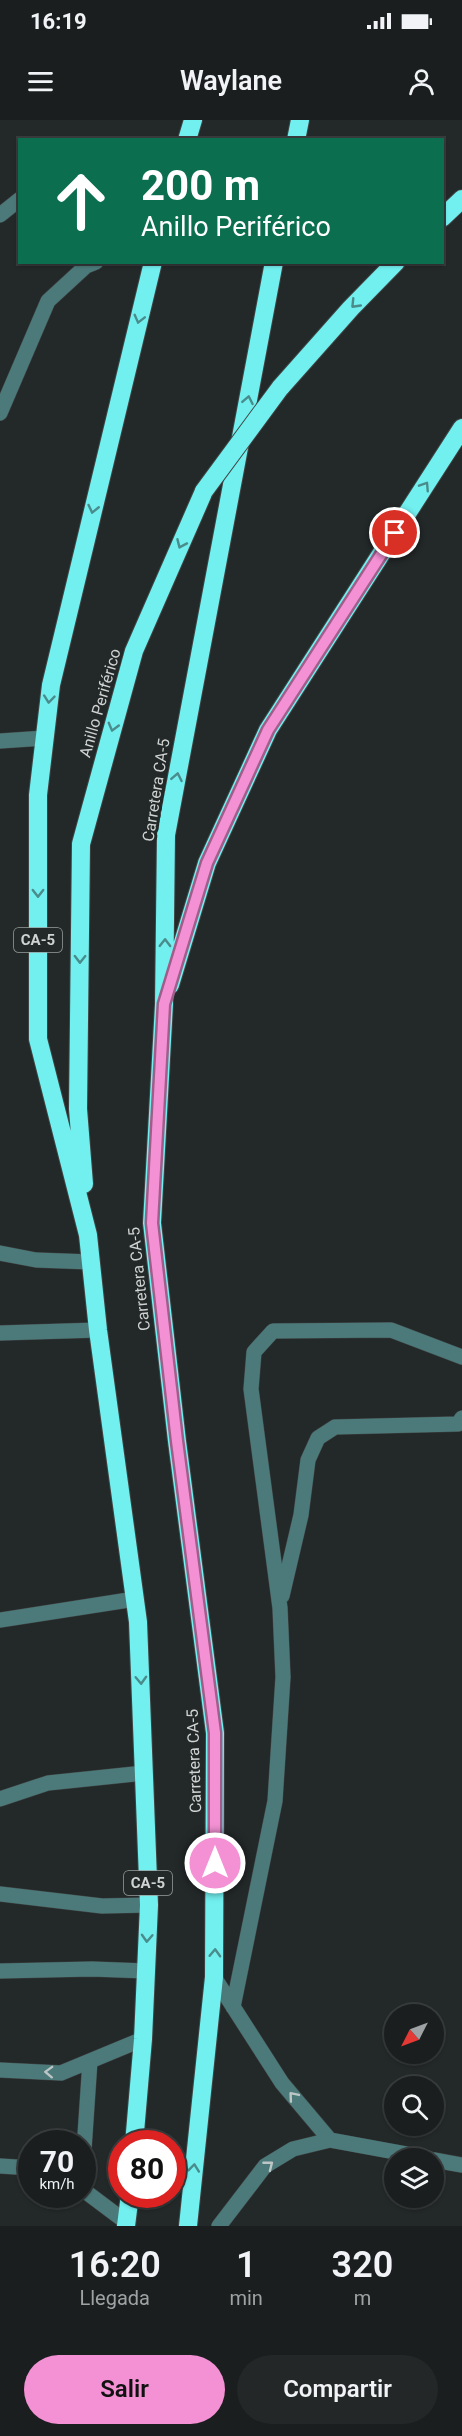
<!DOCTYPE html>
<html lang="es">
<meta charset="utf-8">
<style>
:root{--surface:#1a1e1e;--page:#232727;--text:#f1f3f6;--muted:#9fa2a4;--line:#383c3c;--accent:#f491d4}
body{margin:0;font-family:Roboto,sans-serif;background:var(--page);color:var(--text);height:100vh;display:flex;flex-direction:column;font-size:22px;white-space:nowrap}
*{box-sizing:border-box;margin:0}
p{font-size:20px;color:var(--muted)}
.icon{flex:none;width:33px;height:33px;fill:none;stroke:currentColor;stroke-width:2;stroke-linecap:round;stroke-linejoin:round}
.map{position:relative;height:2106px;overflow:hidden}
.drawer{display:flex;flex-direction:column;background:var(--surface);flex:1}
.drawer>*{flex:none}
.guide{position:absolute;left:18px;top:18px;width:426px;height:126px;border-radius:0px;box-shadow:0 2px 4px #0004,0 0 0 2px var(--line);background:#0b6e4f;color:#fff;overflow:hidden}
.needle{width:39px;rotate:228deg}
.fabs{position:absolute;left:384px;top:1884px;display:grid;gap:12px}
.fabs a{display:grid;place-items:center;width:60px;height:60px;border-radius:50%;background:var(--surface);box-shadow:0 2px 4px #0004,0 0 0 2px var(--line);font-size:30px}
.speed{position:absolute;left:18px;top:2010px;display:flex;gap:12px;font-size:30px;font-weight:700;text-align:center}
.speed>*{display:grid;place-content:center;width:78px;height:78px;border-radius:50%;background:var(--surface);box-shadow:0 2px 4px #0004,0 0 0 2px var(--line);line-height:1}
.speed small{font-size:15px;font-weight:400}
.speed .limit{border:9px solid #d22;background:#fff;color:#111}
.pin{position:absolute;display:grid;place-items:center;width:51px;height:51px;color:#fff;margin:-26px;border:3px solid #fff;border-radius:50%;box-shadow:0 2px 6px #0007}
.me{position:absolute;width:66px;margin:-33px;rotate:0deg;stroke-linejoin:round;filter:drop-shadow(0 0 4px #0008)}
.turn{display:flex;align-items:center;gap:21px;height:126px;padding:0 24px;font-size:27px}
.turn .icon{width:78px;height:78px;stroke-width:2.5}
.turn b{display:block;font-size:42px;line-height:51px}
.eta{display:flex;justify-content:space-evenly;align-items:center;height:102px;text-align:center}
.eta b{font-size:36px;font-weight:600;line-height:42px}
.cta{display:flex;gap:12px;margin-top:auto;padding:12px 24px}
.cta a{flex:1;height:69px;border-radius:36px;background:var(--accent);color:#111;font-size:24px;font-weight:600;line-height:69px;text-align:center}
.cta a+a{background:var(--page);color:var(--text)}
.status{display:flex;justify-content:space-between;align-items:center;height:42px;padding:0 30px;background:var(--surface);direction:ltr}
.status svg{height:16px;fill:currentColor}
header{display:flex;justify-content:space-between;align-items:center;height:78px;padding:0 24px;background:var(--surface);font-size:27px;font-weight:600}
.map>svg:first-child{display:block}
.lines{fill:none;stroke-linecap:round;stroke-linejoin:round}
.minor-casing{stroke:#3f4343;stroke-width:16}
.highway-casing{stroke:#3f4343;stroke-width:20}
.minor{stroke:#4c7a7a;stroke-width:15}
.highway{stroke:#72efef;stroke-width:18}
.highway-bridge-casing{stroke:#3f4343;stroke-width:20;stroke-linecap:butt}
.highway-bridge{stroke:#72efef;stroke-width:18}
.oneway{stroke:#4a8c8c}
.oneway2{stroke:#bbc6c5}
.route-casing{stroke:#9f5e8a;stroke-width:15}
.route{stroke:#f491d4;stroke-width:10}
.labels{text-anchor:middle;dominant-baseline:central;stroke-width:6;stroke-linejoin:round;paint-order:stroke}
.shield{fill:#232828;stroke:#9ba09f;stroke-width:1.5}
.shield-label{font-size:15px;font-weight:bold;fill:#cfd3d2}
.street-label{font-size:16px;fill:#cfd3d2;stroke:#232828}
</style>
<div class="status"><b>16:19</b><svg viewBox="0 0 49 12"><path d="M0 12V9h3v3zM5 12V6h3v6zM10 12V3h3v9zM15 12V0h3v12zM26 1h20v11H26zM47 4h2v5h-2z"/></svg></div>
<header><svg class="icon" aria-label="menu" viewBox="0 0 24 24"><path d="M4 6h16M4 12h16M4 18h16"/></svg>Waylane<svg class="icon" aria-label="person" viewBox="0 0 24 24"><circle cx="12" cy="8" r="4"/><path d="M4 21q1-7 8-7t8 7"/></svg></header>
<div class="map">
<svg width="462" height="2106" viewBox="0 0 462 2106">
<rect width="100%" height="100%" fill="#232828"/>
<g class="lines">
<g class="minor-casing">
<path id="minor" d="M0 95 20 79
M0 293 48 181 86 146 96 142
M0 621 45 618
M0 1133 36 1140 91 1142
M0 1213 98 1210
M282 1476 301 1395 308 1340 318 1318 335 1307 458 1304 462 1298
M0 1500 135 1479
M0 1679 48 1663 144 1653
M0 1774 102 1786 149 1785
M0 1851 92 1849 146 1851
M214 1857 282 1963 330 2020
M233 1887 275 1681 283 1557 280 1488 251 1269 254 1232 273 1211 391 1210 462 1237
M0 1950 61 1953 143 1919
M434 2040 462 2045
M0 2046 32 2048
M82 2059 90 1941
M82 2069 126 2102
M219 2106 265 2046 293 2029 330 2020 428 2038"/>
</g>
<g class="highway-casing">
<path id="highway" d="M187 20 193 0
M296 20 300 0
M442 98 462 79
M280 268 351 188 396 142
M170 865 207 743 268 610 462 308
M84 1064 78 989 81 724 134 531 204 371
M134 2024 143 1919 149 1785 138 1502 98 1210 88 1115 38 919V675L51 565 153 142
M126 2106 130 2074
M188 2106 214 1857 215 1613 177 1321 152 1103 164 884 166 715 274 142"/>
</g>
<use href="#minor" class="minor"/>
<use href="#highway" class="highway"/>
<g class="highway-bridge-casing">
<path id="highway-bridge" d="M204 371 280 268"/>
</g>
<use href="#highway-bridge" class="highway-bridge"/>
</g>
<defs><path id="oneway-chevron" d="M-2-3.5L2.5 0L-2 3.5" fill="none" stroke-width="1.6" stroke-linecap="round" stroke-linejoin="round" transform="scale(1.5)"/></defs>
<g class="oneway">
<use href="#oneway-chevron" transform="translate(355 184) rotate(134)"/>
<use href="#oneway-chevron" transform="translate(139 199) rotate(104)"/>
<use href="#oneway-chevron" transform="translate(248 280) rotate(-79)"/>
<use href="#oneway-chevron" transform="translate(425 366) rotate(-57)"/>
<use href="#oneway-chevron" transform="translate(93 389) rotate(103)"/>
<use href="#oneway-chevron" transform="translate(181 424) rotate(114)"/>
<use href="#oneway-chevron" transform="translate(49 579) rotate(96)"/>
<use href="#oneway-chevron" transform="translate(113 607) rotate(105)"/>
<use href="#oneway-chevron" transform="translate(177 657) rotate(-79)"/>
<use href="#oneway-chevron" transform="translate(38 773) rotate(90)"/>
<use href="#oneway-chevron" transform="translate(165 823) rotate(-89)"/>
<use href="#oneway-chevron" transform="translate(80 839) rotate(91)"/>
<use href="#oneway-chevron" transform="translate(141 1560) rotate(88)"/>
<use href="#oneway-chevron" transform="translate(147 1818) rotate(93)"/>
<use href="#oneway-chevron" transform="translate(215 1833) rotate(-88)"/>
<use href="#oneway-chevron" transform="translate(194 2048) rotate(-84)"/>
</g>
<g class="oneway2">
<use href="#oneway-chevron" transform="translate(49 1952) rotate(-178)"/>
<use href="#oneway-chevron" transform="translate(293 1976) rotate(-130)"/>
<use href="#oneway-chevron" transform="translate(269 2045) rotate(-38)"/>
</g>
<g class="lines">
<g class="route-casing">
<path id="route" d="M215 1743V1613L177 1321 152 1103 164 884 207 743 268 610 395 413"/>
</g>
<use href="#route" class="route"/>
</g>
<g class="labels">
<g class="shield">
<rect x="14" y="808" width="48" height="24" rx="4.5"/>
<rect x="124" y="1751" width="48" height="24" rx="4.5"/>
</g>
<g class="shield-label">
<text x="38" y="820">CA-5</text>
<text x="148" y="1763">CA-5</text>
</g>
<g class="street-label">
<text transform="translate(100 583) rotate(-74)">Anillo Periférico</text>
<text transform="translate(156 670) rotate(-81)">Carretera CA-5</text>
<text transform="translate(139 1159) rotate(-96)">Carretera CA-5</text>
<text transform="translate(194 1641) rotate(-92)">Carretera CA-5</text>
</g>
</g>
</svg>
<div class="fabs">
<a><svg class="needle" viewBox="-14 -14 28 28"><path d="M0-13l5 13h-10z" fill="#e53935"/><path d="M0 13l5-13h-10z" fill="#9fa2a4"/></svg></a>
<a><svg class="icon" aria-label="search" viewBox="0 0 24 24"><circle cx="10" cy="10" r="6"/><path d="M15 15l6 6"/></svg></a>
<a><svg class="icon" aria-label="layers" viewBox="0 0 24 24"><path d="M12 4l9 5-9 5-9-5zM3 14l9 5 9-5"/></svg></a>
</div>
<div class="speed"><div>70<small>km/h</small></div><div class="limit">80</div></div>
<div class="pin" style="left:395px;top:413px;background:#d93025"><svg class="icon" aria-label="arrive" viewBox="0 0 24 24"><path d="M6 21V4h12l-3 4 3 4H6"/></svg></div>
<svg class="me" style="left:215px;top:1743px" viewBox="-20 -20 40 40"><circle r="17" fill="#f491d4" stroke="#fff" stroke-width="3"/><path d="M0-11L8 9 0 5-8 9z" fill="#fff"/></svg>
<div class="guide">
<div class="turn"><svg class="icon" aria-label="ahead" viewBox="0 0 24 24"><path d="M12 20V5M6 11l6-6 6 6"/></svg><div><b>200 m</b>Anillo Periférico</div></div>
</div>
</div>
<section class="drawer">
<div class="eta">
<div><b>16:20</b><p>Llegada</p></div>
<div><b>1</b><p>min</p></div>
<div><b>320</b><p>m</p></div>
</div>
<div class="cta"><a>Salir</a><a>Compartir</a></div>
</section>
